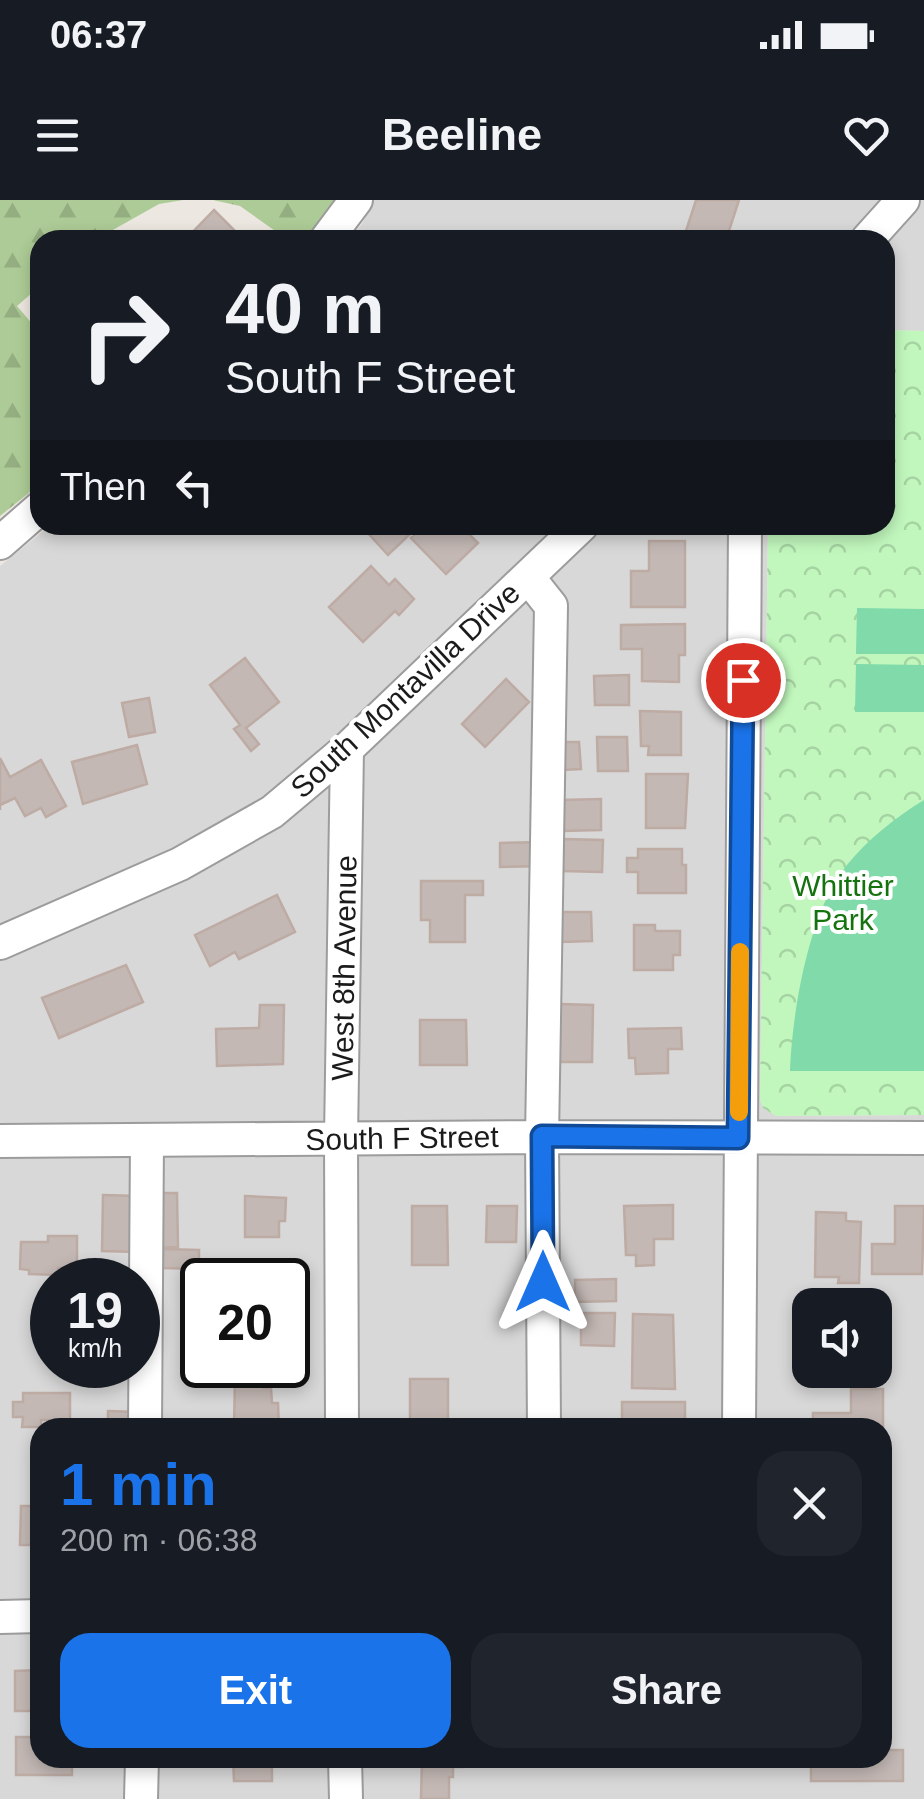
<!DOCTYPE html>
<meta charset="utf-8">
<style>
:root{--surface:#171b24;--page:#20242c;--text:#f1f3f6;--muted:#9ea1a6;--accent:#1a73e8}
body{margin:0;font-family:Helvetica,sans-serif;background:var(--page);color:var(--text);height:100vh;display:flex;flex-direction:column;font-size:38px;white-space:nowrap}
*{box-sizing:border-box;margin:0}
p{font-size:32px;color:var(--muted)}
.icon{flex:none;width:55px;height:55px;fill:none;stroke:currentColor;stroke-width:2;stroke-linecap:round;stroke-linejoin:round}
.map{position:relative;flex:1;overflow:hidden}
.sheet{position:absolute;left:30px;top:1218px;width:862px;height:350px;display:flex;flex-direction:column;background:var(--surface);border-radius:30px;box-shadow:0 5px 15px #0003}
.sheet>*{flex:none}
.top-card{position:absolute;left:30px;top:30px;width:865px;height:305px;border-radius:30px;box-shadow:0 5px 15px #0003;background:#171b24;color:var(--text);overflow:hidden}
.buttons{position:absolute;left:792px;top:1088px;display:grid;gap:20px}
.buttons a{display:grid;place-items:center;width:100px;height:100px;border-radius:20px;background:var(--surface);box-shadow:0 5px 15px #0003;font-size:50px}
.speed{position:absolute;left:30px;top:1058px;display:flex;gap:20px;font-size:50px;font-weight:700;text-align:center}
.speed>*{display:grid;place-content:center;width:130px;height:130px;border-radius:50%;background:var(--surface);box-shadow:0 5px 15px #0003;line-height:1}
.speed small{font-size:25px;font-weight:400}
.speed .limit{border:5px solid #111;border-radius:15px;background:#fff;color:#111}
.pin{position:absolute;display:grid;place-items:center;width:85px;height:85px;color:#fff;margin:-42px;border:5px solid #fff;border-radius:50%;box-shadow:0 2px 10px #0007}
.me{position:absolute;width:110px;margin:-55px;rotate:0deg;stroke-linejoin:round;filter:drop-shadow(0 0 8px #0008)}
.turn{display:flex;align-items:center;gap:35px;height:210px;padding:0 30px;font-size:45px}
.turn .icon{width:130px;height:130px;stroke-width:2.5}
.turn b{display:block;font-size:70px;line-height:85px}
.then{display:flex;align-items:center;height:95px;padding:0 30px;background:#0003;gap:20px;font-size:38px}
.round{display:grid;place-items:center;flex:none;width:105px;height:105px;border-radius:30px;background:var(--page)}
.overview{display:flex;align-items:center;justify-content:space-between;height:170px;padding:0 30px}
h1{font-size:60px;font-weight:700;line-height:75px;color:var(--accent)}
.action{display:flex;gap:20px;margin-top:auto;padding:20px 30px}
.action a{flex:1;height:115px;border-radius:30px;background:var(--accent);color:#fff;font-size:40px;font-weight:700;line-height:115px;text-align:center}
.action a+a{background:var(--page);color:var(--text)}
.status{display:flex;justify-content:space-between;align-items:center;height:70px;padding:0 50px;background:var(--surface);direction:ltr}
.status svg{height:28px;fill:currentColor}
header{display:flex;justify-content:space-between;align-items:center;height:130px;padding:0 30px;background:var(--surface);font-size:45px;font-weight:700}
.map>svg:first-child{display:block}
.residential{fill:#d9d8d8;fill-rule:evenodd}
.forest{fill:url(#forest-firs)}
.park{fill:url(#park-crowns)}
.pitch{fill:#80daaa}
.building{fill:#c3b8b4;stroke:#bdaba4;stroke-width:2.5}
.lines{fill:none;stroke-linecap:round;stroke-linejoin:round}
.minor-casing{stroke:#9c9c9c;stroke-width:36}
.minor{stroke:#fff;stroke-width:32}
.route-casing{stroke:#114b97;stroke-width:25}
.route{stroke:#1a73e8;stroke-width:18}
.slow{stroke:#f59e0b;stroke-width:18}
.labels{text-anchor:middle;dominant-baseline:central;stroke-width:8;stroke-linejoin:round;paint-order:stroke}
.street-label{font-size:30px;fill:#1b1b1b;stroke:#fff}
.park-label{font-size:30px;fill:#14730e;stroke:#fff}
</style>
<div class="status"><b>06:37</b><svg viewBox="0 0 49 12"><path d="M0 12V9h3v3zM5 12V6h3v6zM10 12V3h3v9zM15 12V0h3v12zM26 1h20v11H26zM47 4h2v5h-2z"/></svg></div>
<header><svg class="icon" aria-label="menu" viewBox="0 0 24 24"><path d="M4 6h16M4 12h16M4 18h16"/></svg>Beeline<svg class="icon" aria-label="heart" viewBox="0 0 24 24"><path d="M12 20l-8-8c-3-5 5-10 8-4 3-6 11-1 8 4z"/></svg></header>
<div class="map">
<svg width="924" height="1599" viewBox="0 0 924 1599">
<defs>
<pattern id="forest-firs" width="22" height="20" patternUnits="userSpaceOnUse" patternTransform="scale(2.5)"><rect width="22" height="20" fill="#adcb96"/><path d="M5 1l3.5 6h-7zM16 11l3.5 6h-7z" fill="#94ae81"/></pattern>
<pattern id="park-crowns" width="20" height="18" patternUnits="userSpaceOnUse" patternTransform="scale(2.5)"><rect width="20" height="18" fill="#c1f7bd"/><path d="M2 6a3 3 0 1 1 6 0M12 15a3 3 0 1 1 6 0" fill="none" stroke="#a5d3a2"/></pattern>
</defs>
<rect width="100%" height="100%" fill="#ece7e0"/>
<path class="residential" d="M374 0H924V131L885 130V40H348L362 24Z
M51 325H768L760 899 763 908 777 916 924 915V1599H0V366ZM52 1080H138V1165H52ZM202 1080H288V1165H202ZM810 1105H875V1170H810ZM40 1228H882V1558H40Z"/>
<path class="forest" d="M0 0H183L159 4 95 40H40V86L17 106 40 133V284L0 316Z
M213 0H338L307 40H288L240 6Z"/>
<path class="park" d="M885 130 924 131V915L776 916 763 908 760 899 768 325H885Z"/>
<path class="pitch" d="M857 408 924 409V454H856Z
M856 464 924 465V512H855Z
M924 600V871H790C792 813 809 710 847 665 868 639 896 617 924 600Z"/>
<path class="building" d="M696 0H739L726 40H683Z
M214 10 244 40H185Z
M374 325H474L467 332 478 343 446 374 411 338 414 335 411 333 388 355 367 332Z
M649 341H685V407H631V371H649Z
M371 366 389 385 395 379 414 399 399 415 395 411 363 442 329 407Z
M685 424V455H679V482L642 481V449H621V425Z
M245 458 279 502 246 528 259 544 251 551 234 529 240 525 210 485Z
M629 475V505H595L594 476Z
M506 479 529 502 485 547 462 524Z
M149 498 155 532 129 537 122 503Z
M640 511 681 512V555H648L649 546H641Z
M597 537H627L628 571H598Z
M562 542H579L581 569 563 570Z
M137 545 147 584 83 604 72 562Z
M0 558 10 577 41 560 66 606 46 617 41 608 25 616 15 598 0 605V610Z
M646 574H688L685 628H646Z
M601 599V630L562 631 561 600Z
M563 639 603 640 602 672 562 671Z
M543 642 544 666 500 667V643Z
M638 649H682V665H686V693H638V672H627V658H638Z
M421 681H483V695H465V742H430V720H421Z
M277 695 295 732 239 759 235 752 210 766 195 735Z
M560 712H591L592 741 561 742Z
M634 725H655V731H680V755H673V770H634Z
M126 765 143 802 59 838 42 798Z
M560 804 593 805 592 862H558Z
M260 805H284L283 864 217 866 216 829 259 828Z
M420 820H466L467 865H420Z
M681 828 682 849H668V873L636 874 635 858H629L628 829Z
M156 993H177L178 1047 156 1048Z
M103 995 137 996 136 1052 102 1051Z
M245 996 286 998 285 1021H279V1037H245Z
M673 1005V1039H654V1065L636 1066V1055H626L624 1006Z
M412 1006H447L448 1065H412Z
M487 1006H517L516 1042H486Z
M895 1006H924L922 1074H872V1044H895Z
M816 1012 846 1013V1021L861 1022 859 1083H838L839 1077H815Z
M48 1036H77V1068H58V1075L29 1074V1070L20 1069 21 1042H48Z
M163 1049 199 1050V1069L163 1068Z
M616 1079V1101L575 1102V1080Z
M581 1113H615L614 1146 581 1145Z
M633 1114 673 1115 675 1189 632 1188Z
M235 1175H263V1188H271L272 1203H278L279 1228H234Z
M410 1179H448V1228H410Z
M851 1189H883V1241L882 1228H813V1213H851Z
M23 1193H70V1220H41V1227H22L23 1217H13V1202H23Z
M622 1202H685V1228H622Z
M108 1211 136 1212 135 1228H108Z
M21 1306H40V1354H35V1345H20Z
M40 1470V1511H15V1471Z
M882 1536H889V1550H903V1581H811V1559L882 1558Z
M16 1537H40V1558H72V1575H16Z
M233 1558H272V1581H234Z
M422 1558H462V1567H453V1577H449V1599H421Z"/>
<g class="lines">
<g class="minor-casing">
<path id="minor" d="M326 40 356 0
M867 40 903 0
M0 343 40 308
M528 377 551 406 542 937 544 1228
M0 743 180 664 272 612 347 549 582 325
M0 941 542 937 924 938
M145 1228 147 940
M342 1228 341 938 347 549
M739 1228 745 325
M0 1417 40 1416
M345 1558 346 1599
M141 1599 142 1558"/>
</g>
<use href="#minor" class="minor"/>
</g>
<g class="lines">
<g class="route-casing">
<path id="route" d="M543 1082 542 936 738 938 743 480"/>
</g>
<use href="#route" class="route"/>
<path class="slow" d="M739 912 740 752"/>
</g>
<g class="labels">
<g class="street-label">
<text transform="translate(405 490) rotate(-43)">South Montavilla Drive</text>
<text transform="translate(344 768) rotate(-89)">West 8th Avenue</text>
<text transform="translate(402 938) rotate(-1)">South F Street</text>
</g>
<g class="park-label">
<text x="843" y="685">Whittier<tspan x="843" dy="34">Park</tspan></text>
</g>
</g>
</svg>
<div class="buttons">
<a><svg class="icon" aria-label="sound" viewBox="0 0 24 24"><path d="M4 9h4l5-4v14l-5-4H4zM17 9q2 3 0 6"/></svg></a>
</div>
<div class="speed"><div>19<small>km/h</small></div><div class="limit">20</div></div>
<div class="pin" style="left:743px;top:480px;background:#d93025"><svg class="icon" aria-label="arrive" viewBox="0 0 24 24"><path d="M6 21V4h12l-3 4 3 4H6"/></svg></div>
<svg class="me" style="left:543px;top:1082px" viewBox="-20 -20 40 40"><path d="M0-17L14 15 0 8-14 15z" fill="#1a73e8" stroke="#fff" stroke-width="4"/></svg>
<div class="top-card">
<div class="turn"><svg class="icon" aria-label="right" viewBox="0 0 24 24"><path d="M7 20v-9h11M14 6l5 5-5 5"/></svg><div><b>40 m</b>South F Street</div></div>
<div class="then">Then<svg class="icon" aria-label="left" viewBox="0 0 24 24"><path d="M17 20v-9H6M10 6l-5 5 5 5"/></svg></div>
</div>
<section class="sheet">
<div class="overview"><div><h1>1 min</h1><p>200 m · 06:38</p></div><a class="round"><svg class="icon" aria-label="close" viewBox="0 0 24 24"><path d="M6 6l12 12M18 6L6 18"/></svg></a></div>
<div class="action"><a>Exit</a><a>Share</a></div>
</section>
</div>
